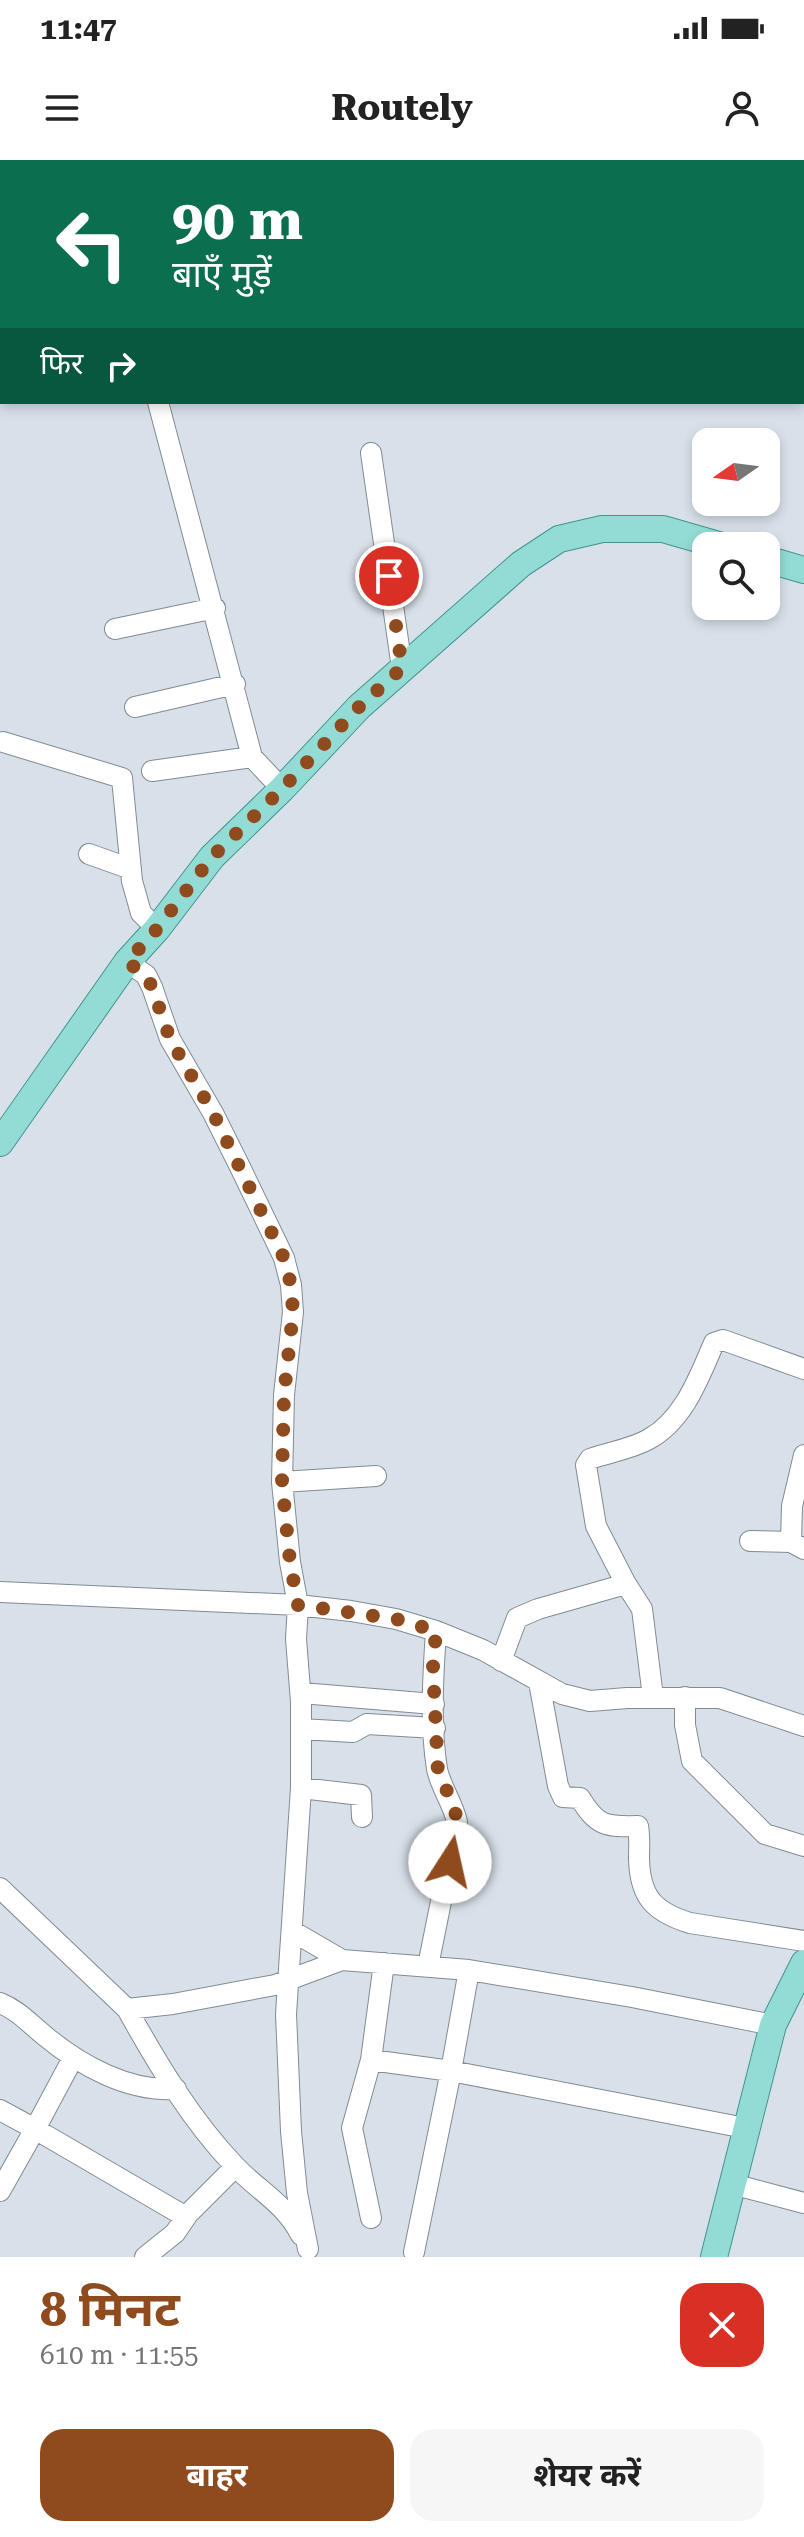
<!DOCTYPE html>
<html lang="hi">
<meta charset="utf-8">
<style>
:root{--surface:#fff;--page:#f6f6f6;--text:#222;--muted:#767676;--accent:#8f4b1d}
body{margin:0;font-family:"Roboto Serif","Noto Sans Devanagari",serif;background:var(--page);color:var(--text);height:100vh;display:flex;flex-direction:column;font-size:30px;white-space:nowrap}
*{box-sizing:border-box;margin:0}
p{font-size:26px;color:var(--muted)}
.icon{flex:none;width:44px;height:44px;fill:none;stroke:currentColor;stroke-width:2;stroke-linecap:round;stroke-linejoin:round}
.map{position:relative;height:2097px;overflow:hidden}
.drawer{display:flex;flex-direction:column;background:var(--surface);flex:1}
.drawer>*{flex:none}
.banner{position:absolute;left:0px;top:0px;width:804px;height:244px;box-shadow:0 4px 12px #0003;background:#0b6e4f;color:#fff;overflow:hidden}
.needle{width:52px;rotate:256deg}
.tools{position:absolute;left:692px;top:268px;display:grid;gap:16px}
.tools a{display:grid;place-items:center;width:88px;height:88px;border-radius:16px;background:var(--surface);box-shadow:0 4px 12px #0003;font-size:40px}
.pin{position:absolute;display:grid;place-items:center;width:68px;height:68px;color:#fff;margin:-34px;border:4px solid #fff;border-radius:50%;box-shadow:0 2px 8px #0007}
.me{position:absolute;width:88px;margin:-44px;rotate:10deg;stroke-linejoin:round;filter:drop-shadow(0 0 6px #0008)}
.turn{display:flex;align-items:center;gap:28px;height:168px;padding:0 40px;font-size:36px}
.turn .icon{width:104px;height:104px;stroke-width:2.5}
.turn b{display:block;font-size:56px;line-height:68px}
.then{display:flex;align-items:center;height:76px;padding:0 40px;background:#0003;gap:16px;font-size:30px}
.round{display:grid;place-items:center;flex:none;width:84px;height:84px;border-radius:24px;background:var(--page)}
.head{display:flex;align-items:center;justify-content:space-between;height:136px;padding:0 40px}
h1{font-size:48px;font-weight:700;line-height:60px;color:var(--accent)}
.primary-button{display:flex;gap:16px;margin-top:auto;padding:16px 40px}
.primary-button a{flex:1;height:92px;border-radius:24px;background:var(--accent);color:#fff;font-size:32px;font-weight:700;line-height:92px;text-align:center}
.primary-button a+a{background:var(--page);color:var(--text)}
.status{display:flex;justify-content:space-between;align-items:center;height:56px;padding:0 40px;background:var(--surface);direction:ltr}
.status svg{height:22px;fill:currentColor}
header{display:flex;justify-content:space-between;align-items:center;height:104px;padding:0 40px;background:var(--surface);font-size:36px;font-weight:700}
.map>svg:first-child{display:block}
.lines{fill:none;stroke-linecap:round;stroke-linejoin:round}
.minor-casing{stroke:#828b92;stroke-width:22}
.major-casing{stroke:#43938e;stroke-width:28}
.minor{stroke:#fff;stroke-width:20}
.major{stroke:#93dcd6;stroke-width:26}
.route{stroke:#8f4b1d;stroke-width:14;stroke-dasharray:0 25.2}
</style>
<div class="status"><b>11:47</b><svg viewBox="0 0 49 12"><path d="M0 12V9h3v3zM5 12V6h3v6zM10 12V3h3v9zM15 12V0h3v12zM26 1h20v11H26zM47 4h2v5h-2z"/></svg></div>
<header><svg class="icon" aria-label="menu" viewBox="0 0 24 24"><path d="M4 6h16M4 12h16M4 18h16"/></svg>Routely<svg class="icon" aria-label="person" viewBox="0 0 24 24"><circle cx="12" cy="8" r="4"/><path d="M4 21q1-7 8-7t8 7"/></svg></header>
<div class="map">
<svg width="804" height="2097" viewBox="0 0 804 2097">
<rect width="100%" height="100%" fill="#d8e1e9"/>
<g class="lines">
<g class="minor-casing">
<path id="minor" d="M561 0V2
M417 2 418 0
M707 2 709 0
M802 147 804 146
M158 242 252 597 282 629
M371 293 402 508
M115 469 215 448
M135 547 235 524
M3 582 122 618 132 721 141 753 157 769
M152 611 252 597
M89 694 131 709
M127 802 146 815 152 827 170 879 213 953 240 1007 284 1098 291 1125 293 1152 284 1235 282 1322 290 1402 298 1445 296 1479 301 1542V1628L286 1854 291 1971 297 2033 308 2089
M804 1295 792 1346 791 1382 804 1389
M282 1322 376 1316
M750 1381 791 1382
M0 1432 298 1445 351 1451 396 1459 436 1471 483 1490 562 1534 590 1541 627 1538H720L804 1566
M501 1501 517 1458 538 1449 626 1424
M539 1522 558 1626 563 1637 580 1638C597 1666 605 1667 638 1666 640 1678 639 1687 639 1699 640 1737 654 1752 690 1763L804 1781
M301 1533 434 1544
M653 1537 642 1449 626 1424 596 1366 586 1305 590 1299C609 1292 632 1289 649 1279 684 1260 699 1217 714 1183L723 1180 804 1209
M685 1537V1565L692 1601 765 1674 804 1686
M301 1569 353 1572 367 1564 435 1568
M301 1628 361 1635 362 1657
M0 1728 127 1849 173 1844 275 1825 342 1800 469 1810 632 1837 773 1865
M292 1771 342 1800
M428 1806 457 1662C453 1643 441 1628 437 1609 430 1565 433 1516 436 1471
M0 1843C18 1850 30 1864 45 1876 81 1906 129 1932 176 1929
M127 1849C157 1903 191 1960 234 2005 258 2031 284 2042 301 2075
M371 1900 451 1911 469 1810
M0 1950 35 1969 73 1898
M732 2024 804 2043
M0 2031 35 1969 186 2057
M371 2058 352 1968 371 1900 384 1803
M414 2092 451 1911 745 1968
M145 2097 175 2073 188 2054 235 2007"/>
</g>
<g class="major-casing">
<path id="major" d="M619 0 622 2
M802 111 804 112
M766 399 804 410
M0 983 127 802 157 769 212 697 282 629 359 547 521 404 559 379 602 369H663L722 386
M714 2097 773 1865 804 1803"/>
</g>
<use href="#minor" class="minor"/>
<use href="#major" class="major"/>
</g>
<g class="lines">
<path class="route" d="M389 416 402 508 359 547 282 629 212 697 157 769 127 802 146 815 152 827 170 879 213 953 284 1098 291 1125 293 1152 284 1235 282 1322 290 1402 298 1445 396 1459 436 1471 433 1507 438 1613 454 1645 457 1662 450 1702"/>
</g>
</svg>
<div class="tools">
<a><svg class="needle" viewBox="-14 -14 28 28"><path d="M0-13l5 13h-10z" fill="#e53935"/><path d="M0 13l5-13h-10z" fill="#767676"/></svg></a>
<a><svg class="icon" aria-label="search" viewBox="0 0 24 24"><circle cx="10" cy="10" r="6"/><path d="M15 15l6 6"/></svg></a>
</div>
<div class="pin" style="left:389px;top:416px;background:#d93025"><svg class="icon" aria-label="arrive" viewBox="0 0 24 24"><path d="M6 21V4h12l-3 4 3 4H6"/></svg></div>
<svg class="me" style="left:450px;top:1702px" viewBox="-20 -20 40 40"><circle r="19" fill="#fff"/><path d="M0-13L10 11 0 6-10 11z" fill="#8f4b1d"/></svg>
<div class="banner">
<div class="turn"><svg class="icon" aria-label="left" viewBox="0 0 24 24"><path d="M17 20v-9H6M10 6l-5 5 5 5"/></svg><div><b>90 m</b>बाएँ मुड़ें</div></div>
<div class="then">फिर<svg class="icon" aria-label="right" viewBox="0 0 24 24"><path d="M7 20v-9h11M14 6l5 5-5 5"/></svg></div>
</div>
</div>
<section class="drawer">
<div class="head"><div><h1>8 मिनट</h1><p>610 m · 11:55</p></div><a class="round" style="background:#d93025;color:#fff"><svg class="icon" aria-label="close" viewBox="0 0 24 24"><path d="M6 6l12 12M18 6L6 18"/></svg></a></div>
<div class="primary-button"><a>बाहर</a><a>शेयर करें</a></div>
</section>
